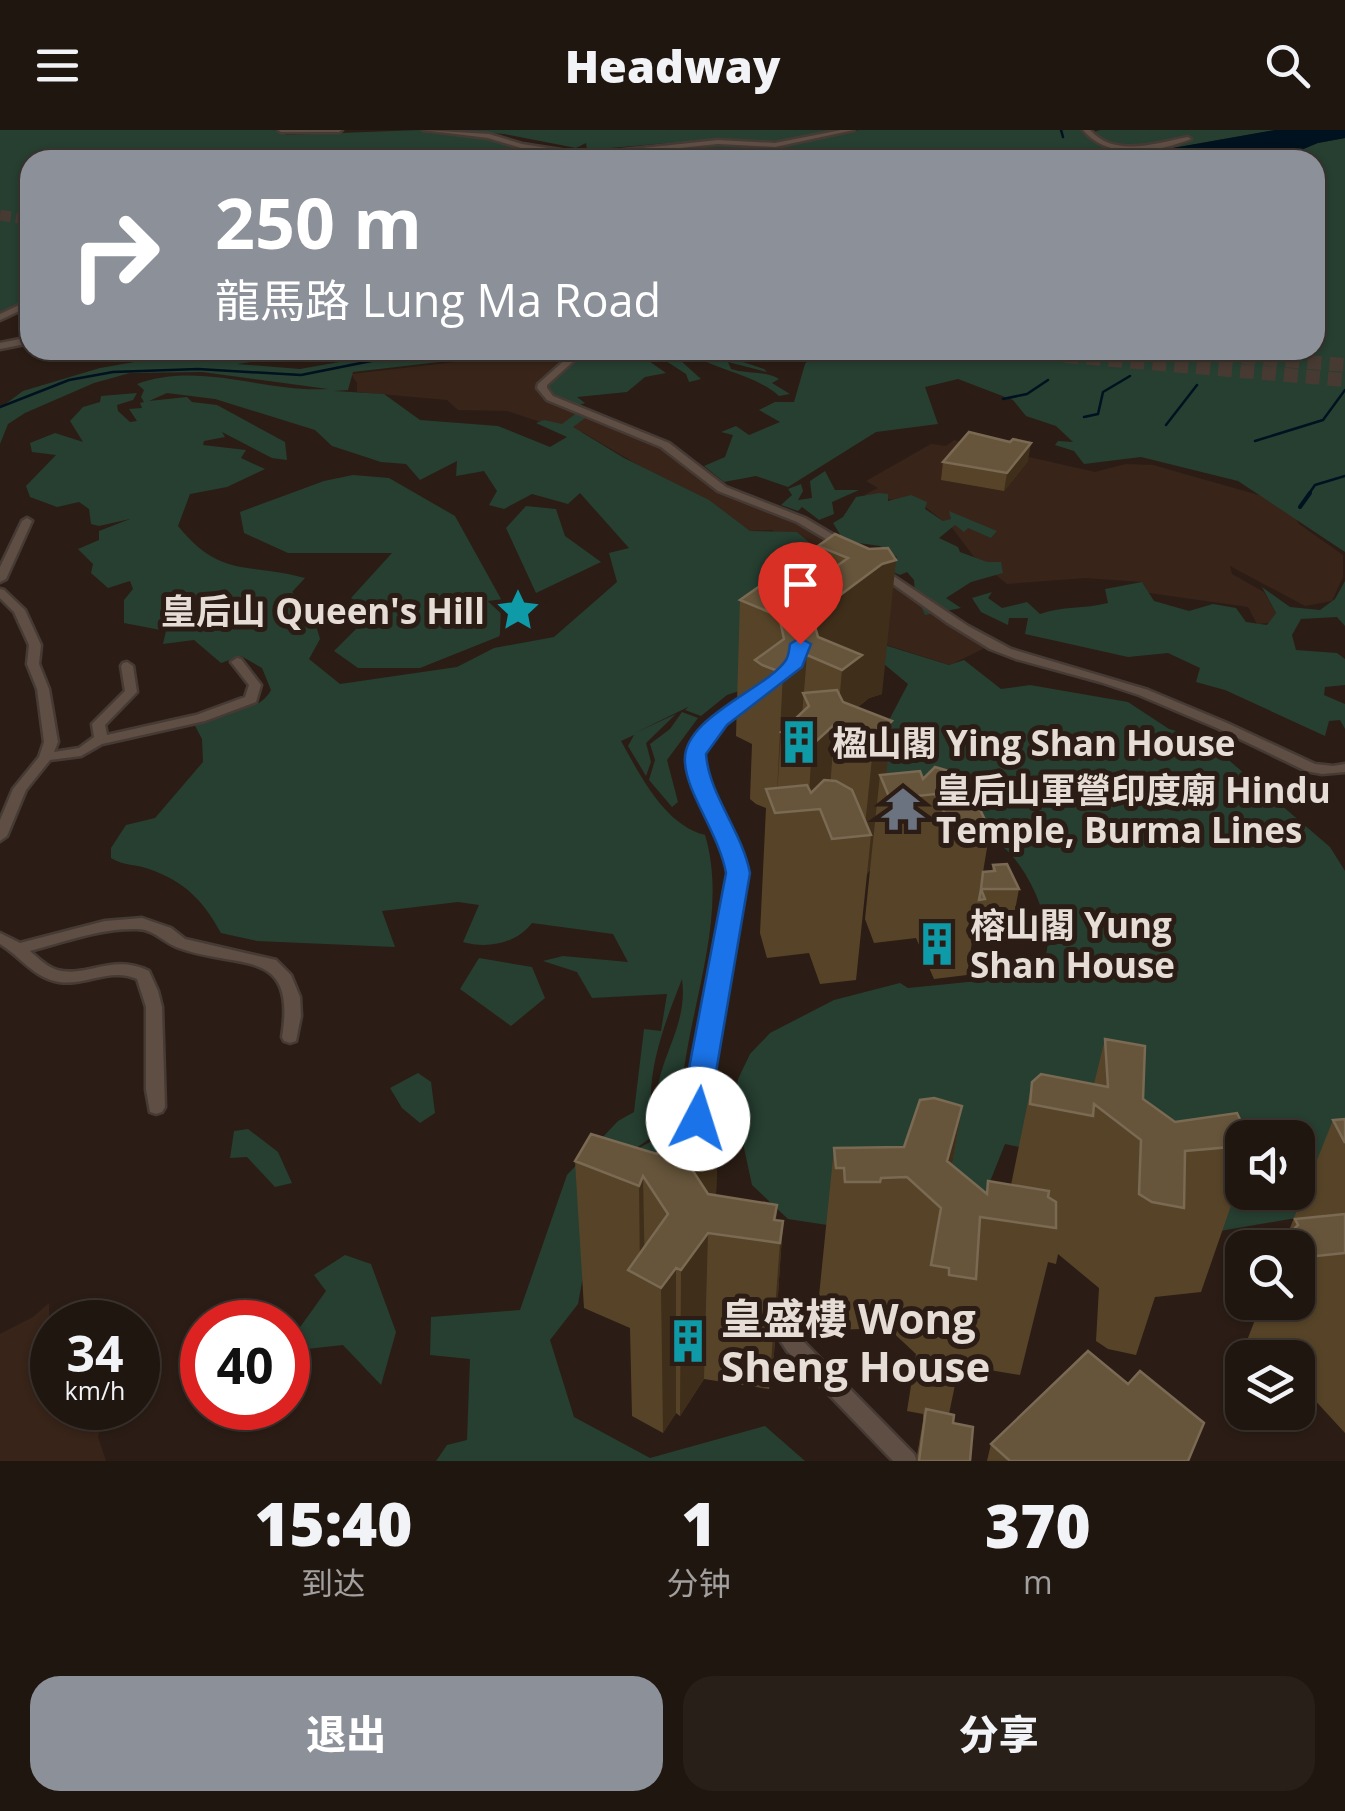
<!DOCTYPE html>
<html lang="zh">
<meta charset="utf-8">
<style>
:root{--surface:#201610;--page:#281f19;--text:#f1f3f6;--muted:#a29f9f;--line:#3d3530;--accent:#8c9099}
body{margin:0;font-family:"Open Sans","Noto Sans SC",sans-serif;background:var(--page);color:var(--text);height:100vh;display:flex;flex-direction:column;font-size:38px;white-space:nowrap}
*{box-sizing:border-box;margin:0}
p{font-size:32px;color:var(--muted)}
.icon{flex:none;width:55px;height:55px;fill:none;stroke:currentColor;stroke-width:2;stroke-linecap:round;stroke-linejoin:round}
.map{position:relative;height:1331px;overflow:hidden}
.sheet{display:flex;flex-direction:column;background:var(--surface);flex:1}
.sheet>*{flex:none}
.top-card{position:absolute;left:20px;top:20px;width:1305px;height:210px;border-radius:30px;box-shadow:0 2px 8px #0004,0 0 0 2px var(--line);background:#8c9099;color:#fff;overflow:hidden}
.fabs{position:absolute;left:1225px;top:990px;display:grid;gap:20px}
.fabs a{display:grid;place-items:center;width:90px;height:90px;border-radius:20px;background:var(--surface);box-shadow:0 2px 8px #0004,0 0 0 2px var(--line);font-size:50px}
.speed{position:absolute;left:30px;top:1170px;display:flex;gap:20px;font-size:50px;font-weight:700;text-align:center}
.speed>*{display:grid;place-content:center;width:130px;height:130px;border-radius:50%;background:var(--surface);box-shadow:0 2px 8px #0004,0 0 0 2px var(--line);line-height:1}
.speed small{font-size:25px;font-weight:400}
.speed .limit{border:15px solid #d22;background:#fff;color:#111}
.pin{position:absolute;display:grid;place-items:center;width:85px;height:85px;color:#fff;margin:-102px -42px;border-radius:50% 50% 50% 0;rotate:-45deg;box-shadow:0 0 10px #0007}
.pin .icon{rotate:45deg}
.me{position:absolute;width:110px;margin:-55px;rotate:5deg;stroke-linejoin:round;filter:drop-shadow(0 0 8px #0008)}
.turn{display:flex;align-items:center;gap:35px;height:210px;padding:0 30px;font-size:45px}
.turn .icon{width:130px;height:130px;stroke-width:2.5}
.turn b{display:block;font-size:70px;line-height:85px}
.eta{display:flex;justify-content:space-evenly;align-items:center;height:170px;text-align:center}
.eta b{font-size:60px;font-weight:800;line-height:70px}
.cta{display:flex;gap:20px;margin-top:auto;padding:20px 30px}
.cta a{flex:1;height:115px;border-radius:30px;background:var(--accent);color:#fff;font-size:40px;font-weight:800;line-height:115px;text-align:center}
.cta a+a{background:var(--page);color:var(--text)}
header{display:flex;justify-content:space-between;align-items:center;height:130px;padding:0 30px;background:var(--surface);font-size:45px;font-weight:800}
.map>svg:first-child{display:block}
.built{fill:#382419}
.green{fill:#263f31;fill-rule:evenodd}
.water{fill:#00121f}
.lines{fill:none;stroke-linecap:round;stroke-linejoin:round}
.stream-far1{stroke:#00121f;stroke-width:2.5}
.stream{stroke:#00121f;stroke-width:4}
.highway-tunnel-far1{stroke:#473a32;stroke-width:11;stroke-dasharray:11 5;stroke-linecap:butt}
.highway-tunnel{stroke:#473a32;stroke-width:14;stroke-dasharray:14 8;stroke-linecap:butt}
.minor-casing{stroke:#463a35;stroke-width:5}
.minor{fill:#5e4e44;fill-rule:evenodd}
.wall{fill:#574428}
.shaded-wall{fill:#3f2e19}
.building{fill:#66553b;stroke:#7a6a53;stroke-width:2.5}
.route{fill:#1a73e8;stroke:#114b97;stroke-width:2.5}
.labels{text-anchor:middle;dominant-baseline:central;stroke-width:10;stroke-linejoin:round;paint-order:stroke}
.poi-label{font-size:35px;font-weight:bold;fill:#e7ddd7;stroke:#2b1d15;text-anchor:start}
.near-poi-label{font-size:42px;font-weight:bold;fill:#e7ddd7;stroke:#2b1d15;text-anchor:start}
</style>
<header><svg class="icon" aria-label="menu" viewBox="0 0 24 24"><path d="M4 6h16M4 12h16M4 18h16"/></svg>Headway<svg class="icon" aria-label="search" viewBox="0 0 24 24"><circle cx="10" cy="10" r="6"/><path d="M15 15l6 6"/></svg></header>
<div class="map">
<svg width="1345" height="1331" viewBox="0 0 1345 1331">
<rect width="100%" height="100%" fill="#2b1d15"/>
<path class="built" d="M559 220 563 230 538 251 539 260 556 275 657 315 720 361 815 402 987 517 950 535 877 512 772 400 750 401 582 302 576 304 507 281 458 280 447 270 357 262V253L351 244Z
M954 310 1095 342 1126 334 1153 335 1287 373 1299 394 1343 425V447L1332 471 1305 476 1230 436 1232 444 1264 462 1276 483 1269 493 1257 494 1248 477 1149 463 1142 452 1085 448 1007 454 974 427 953 399 923 375 864 365 878 358 866 351 931 314 946 316Z
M49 1173 52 1278H98L103 1288 98 1307 106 1331H0V1204L33 1187Z"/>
<path class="green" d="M0 0H274L287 5 419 0 488 7 568 25 630 24 643 30H30V138L24 140 30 143V168L0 184Z
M445 0H832L782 11 704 10 587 20 586 13 576 18 504 4Z
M859 0H1082L1085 5 1100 0H1275L1156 21 1137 30 1115 26 1098 30H664L657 23 715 15 776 17Z
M1345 8V422L1238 351 1141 327 1084 334 1074 321 1055 315 1058 311 1073 312 1056 296 1026 286 1013 270 958 249 925 257 938 294 876 302 788 357 756 346 724 352 704 336 725 327 733 305 721 302 736 296 749 305 780 292 759 280 775 272H794L805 234 814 223 812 220H1315V30H1277L1317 13Z
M199 220 264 230 237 234 300 239 345 231 335 228 345 224 325 225 334 220 362 223 355 227 419 220H541L353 242 348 260 334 261 384 264 420 290 498 296 550 317 567 307 536 293 544 290 562 294 579 281 588 286 573 297 624 328 709 370 750 401 797 402 852 449 878 513 949 535 964 530 1001 559 1030 555 1128 572 1169 599 1203 608 1330 717 1345 741V1105L1313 1085 1180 1108 1039 1021 1005 1014 985 1064 847 1098 788 1089 752 1055 735 976 738 949 750 924 770 903 834 870 900 853 908 858 1019 847C1029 843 1038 839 1044 829 1059 800 1024 727 997 713 964 698 917 702 881 700L876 615 908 554 819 480 745 559 727 565 701 586 685 580 688 577 635 603 676 584 646 613 651 632 646 646 628 616 634 605 621 611C641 647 665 695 705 705 735 805 666 919 683 1021L596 1075 578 1174 550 1210 574 1287 650 1328 765 1296 805 1331H436L447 1315 467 1310 470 1229 430 1225 431 1187 520 1180 567 1045 618 991 634 982 644 899 661 901 667 864 592 868 577 842 543 831 563 826 628 832 613 804 532 793C516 814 487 819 463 812L479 775 458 772 382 781 395 817 257 811 221 803C203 771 186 752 149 739 136 734 124 736 111 728V718L126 695 155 688 203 632 202 609 193 592C201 588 210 583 218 581 238 576 259 582 271 560L262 538 241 526 221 533 194 510 163 514 166 501 124 493V470L133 459 130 451 108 458 91 443 93 434 78 419 99 410V401L130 389 99 396 91 394 89 379 79 372 57 377 30 367 26 356 56 325 32 322 30 313 55 303 83 312 70 291 83 277 100 272 101 266 137 263 133 270 117 275 118 281 130 292 137 291 129 279 142 278 140 273 144 272 141 267 144 260 137 254C200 231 265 263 328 259L202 242 130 243 94 253 25 283 8 294 0 314V278L23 261 100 238 140 231H200L194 230ZM167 263 215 269 315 300 332 316 381 332 406 334 420 350 457 331 456 346 484 341 497 361 489 375 504 379 532 364 568 374 580 363 629 418 609 423 617 452 554 507 494 518 457 537 340 554 309 529 320 509 311 478 292 462 305 448C247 432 221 449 178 396L190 364 227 357 265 339 241 328 246 320 203 315 204 311 225 307 222 302 272 328 287 330 285 312 217 275 192 272 187 267 149 271ZM682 849C690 908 641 941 661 1006L628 1024 656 1004C640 955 664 895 682 849ZM1242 1008H1298V1062H1242Z
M566 220H648L646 229 666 243 645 247 627 262 577 267 585 273C567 281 553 272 538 260L558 234 579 230 571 225 563 229Z
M687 220H703L706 226 710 221 764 239 767 242 728 232 731 239C746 244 768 241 779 249L772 253 790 264 779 266C755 245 721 241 692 225L680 230 701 249 689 252 686 244 666 231 672 224Z
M825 341 835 360H859L832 372 834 384 819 390 802 377 798 381 781 375 792 365 788 359 801 354 803 361 798 370 812 368 810 351Z
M353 345 389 348 455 386 501 469 500 506 420 538H358L334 521 373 482 351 468 392 423H288L244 403 240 382 324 351Z
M879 363 888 364V371L911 365 927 372 925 379 943 391 951 389 949 381 997 401 991 408 968 398 964 402 955 395 939 408 958 417 960 422 987 432H1001L1003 443 971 452 946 468 961 478 925 485 915 464 914 450 907 442 900 445 888 440 897 427 880 416 844 411 833 393 843 387 856 367Z
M526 376 556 379 565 406 601 432 536 463 506 398Z
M1345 451V496L1337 487 1301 489 1292 505 1296 520 1337 523 1345 529V555L1325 557 1324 565 1345 574V599L1340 590 1329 591 1325 606 1225 560 1196 552 1200 538 1168 523 1128 527 1025 504 1028 488H1009L1008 495 981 482 972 468 992 462 988 468 1002 478 1027 472 1040 484C1062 476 1085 479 1108 473L1105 459 1142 452 1154 471 1189 481 1213 474 1236 478 1246 492 1267 495 1276 483 1262 457 1290 477 1320 480 1335 469Z
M682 582 698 588 667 630 678 672 672 677 649 650 655 630 650 614 670 599Z
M479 828 532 837 545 868 511 896 460 859Z
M418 943 431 952 435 983 420 993 402 978 390 958Z
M248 999 278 1022 292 1053 275 1057 247 1027 230 1028 234 1001Z
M345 1125 371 1134 396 1202 381 1255 343 1215 288 1221V1214L326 1161 314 1145Z"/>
<path class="water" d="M1275 0H1345V8L1318 13 1277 30H1137L1156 21Z"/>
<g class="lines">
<path class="stream-far1" d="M1061 0 1063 7
M1003 269 1027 264 1048 250
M0 277 69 250 113 242 198 239 301 245 381 229 490 220
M1084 287 1098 284 1103 262 1130 246
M1166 295 1197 255
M1255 311 1323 290 1345 260
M1308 365 1315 355 1345 346"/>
<path class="stream" d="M1300 377 1310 363"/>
<path class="highway-tunnel-far1" d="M0 85 30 90"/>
<path class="highway-tunnel" d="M999 220 1345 250
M1154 220 1345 235"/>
<g class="minor-casing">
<path id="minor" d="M278 0H342L339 2H281Z
M423 0 489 4 522 14 586 24 718 10 775 13 841 0H854L775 17 718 14 586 28 521 18 488 8Z
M1083 0H1090C1115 28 1156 13 1188 7L1191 9C1158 22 1109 31 1083 0Z
M30 170V176L0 190V184Z
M30 207V213L0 219V213Z
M576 220H586L547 255V258L553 266 669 313 726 357 805 388 849 414V418H841L797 392 718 361 661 317 547 270 537 258 538 254Z
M27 388 32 391 6 449 0 452V437L22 391Z
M880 437 968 496 1011 519 1148 560 1227 593 1315 634 1333 636 1345 634V642L1322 644 1306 641 1217 598 1139 565 1100 552 1016 529 990 519 946 492 876 442 874 440Z
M0 459 4 460 25 480 41 515 39 534 49 559 58 612 54 622 79 618 94 607 92 594 125 561 121 536 123 533 127 532 133 536 137 562 105 595 107 605 196 585 245 567 249 555 231 532 237 528 241 529 261 555 256 572 205 591 102 614 81 626 50 630 26 660 7 706 0 711V690L13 659 39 627 44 612 37 559 27 534 29 515 14 482 0 468Z
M752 564 758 568 756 571 714 602 702 623 703 640 740 716 745 743 708 954V993L705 998 699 1000 693 998 690 993 692 954 731 743 726 716 689 640 688 623 704 597Z
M142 788 171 798 185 809 276 830 291 845 300 867 301 886 296 911 290 913 284 911 282 907C297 816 239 840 179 818 164 813 154 799 137 799 101 798 64 812 30 821 38 828 47 837 57 840 89 848 111 823 149 841L158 861 162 877 165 977 162 982 156 984 150 982 146 960V877L137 849C111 837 85 856 59 852 34 848 21 827 0 814V803L20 813 105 791Z
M768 1168 775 1170 801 1209 914 1324 917 1331H893L787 1221 758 1176 761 1170Z"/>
</g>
<use href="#minor" class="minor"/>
</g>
<path class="wall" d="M1010 312 1028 331 1004 361 941 350 943 332Z
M818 416 869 419 882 564 869 568 857 578 892 591 886 645 923 649 980 650 976 671 990 700 983 742 992 741 993 735 1019 759 1015 780H984L982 791H975L967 845 934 849 916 808 874 813 865 789 870 740 867 744 856 850 820 854 809 823 767 828 760 803 766 678 756 674 750 669 752 614 736 606 740 470 791 469 816 452Z
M1105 909 1143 969 1175 992 1242 1008V1044L1201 1162 1155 1167 1136 1225 1108 1219 1096 1211 1099 1158 1058 1124 1056 1134 1048 1132 1020 1245 959 1235 949 1284 970 1331H916L923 1291V1284L907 1281 916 1224 885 1195H862L861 1199 829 1200 828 1186H821L819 1166 834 1018 904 1017 962 976 952 1035 986 1063 988 1051 1011 1055 1032 952 1094 954Z
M705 979V986L718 990 716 1065 777 1075 776 1090 783 1091 773 1238 769 1259 704 1249 680 1286 676 1283 663 1303 632 1286 630 1198 584 1178 575 1031 657 1024Z
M1345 989V1303L1312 1267 1298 1268V1228H1242V1264L1235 1247 1238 1238 1237 1236 1262 1172H1298V1118H1282L1333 990Z
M1128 1254 1204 1293 1189 1331H987L991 1314Z"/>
<path class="shaded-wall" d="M1031 313 1028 331 1004 361 1007 343Z
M896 430 882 564 869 568 837 595 842 540 809 526 812 486 882 434Z
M807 525 800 610 781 602 776 682 783 543Z
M892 591 885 657 880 645 870 740 867 744 871 705H864L874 609Z
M835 594 827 696 820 679 808 680 812 615Z
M962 976 937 1124 947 1031Z
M705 979 704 1018 718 990 715 1104 708 1103 704 1249 680 1286 681 1140 693 1041 702 985Z
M643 1046 645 1149 640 1146 639 1056Z
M783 1091 773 1238 769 1259 780 1113Z
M676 1138V1283L663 1303 661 1158Z"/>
<path class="building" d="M969 302 1010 312 1013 309 1031 313 1007 343 943 332Z
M835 404 869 419 888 418 896 430 882 434 812 486 818 507 862 525 842 540 807 525 783 543 762 535 755 530 784 509 779 486 740 470 760 456 791 469 848 428 818 416Z
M837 560 843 572 892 591 874 609 835 594 812 615 781 602 809 576 803 563Z
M935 637 980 650 966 651 990 700 955 704 935 664 890 669 880 645 920 641 923 649Z
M824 650 836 651 852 660 871 705 832 709 820 679 775 683 766 659 807 655 811 663Z
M1007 734 1019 759H981L983 742 995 741 993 735Z
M981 759 985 769 979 770Z
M1105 909 1145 916 1143 969 1175 992 1237 983 1249 1008H1242V1016L1185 1021 1184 1078 1152 1072 1139 1064 1141 1010 1094 974 1093 986 1030 974 1032 952 1041 944 1108 957Z
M934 968 962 976 947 1031 987 1064 988 1051 1049 1061 1048 1067 1056 1072V1098L980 1087 976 1149 949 1145V1138L931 1135 941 1078 907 1047 881 1048 880 1052H845L844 1038H836L834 1018 904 1017 920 970Z
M683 972 705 979 702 985 718 990 693 1041 708 1064 777 1075 774 1090 783 1091 780 1113 708 1103 681 1140 676 1138 661 1158 628 1140 668 1084 643 1046 639 1056 575 1031 591 1004 657 1024Z
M1345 989V1013L1333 990Z
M1345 1084V1123L1307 1127 1293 1100 1298 1095 1295 1089Z
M1088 1221 1128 1254 1140 1241 1204 1293 1188 1331H1010L991 1314Z
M926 1279 954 1285 953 1293 973 1297 970 1331H919Z"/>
<path class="route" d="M800 508 811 514 802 537 727 595 706 624C709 665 742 701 750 743L714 954 712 989 708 997 698 1000 688 997 684 989 686 954 726 743C719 704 687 664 685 633 680 588 767 559 786 530 789 525 789 520 790 514Z"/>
<defs>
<g id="sight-bare" transform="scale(3.45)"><path d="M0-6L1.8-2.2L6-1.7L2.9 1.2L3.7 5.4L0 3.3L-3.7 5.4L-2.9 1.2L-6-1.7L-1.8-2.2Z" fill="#0f9aa8" stroke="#2b1d15" stroke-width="2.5" paint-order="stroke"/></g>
<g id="building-bare" transform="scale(3.45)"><path d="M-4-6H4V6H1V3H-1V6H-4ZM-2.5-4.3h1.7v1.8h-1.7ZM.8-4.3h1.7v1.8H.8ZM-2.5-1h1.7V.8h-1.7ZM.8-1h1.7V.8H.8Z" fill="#0f9aa8" stroke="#2b1d15" stroke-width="2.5" paint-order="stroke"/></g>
<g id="temple-bare" transform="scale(3.45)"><path d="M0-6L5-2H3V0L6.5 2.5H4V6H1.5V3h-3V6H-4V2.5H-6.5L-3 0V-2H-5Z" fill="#6b7280" stroke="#2b1d15" stroke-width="2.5" paint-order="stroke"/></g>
</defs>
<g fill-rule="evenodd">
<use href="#sight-bare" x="518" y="480"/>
<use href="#building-bare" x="799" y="612"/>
<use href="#temple-bare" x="903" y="679"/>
<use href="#building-bare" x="937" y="814"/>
<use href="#building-bare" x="688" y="1211"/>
</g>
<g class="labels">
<g class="poi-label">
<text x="485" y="480" text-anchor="end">皇后山 Queen's Hill</text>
<text x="832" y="612">楹山閣 Ying Shan House</text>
<text x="936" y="659">皇后山軍營印度廟 Hindu<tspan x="936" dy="40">Temple, Burma Lines</tspan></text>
<text x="970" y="794">榕山閣 Yung<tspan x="970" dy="40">Shan House</tspan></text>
</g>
<g class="near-poi-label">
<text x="721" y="1187">皇盛樓 Wong<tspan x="721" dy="48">Sheng House</tspan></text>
</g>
</g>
</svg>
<div class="fabs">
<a><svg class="icon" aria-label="sound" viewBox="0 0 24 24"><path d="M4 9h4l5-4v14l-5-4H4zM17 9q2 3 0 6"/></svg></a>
<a><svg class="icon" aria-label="search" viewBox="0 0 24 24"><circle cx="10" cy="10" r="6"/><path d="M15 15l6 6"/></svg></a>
<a><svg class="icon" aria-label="layers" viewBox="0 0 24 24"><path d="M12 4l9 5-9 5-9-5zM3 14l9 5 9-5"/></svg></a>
</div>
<div class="speed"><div>34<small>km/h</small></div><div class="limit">40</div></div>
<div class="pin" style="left:800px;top:514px;background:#d93025"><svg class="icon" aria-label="arrive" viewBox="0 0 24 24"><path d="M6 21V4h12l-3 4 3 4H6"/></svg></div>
<svg class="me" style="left:698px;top:989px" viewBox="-20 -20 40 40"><circle r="19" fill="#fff"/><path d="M0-13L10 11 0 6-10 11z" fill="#1a73e8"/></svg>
<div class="top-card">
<div class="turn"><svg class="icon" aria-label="right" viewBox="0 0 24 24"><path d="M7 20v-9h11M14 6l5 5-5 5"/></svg><div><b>250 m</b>龍馬路 Lung Ma Road</div></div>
</div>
</div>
<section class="sheet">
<div class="eta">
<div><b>15:40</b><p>到达</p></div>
<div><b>1</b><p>分钟</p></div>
<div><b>370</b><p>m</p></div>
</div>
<div class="cta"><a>退出</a><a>分享</a></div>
</section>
